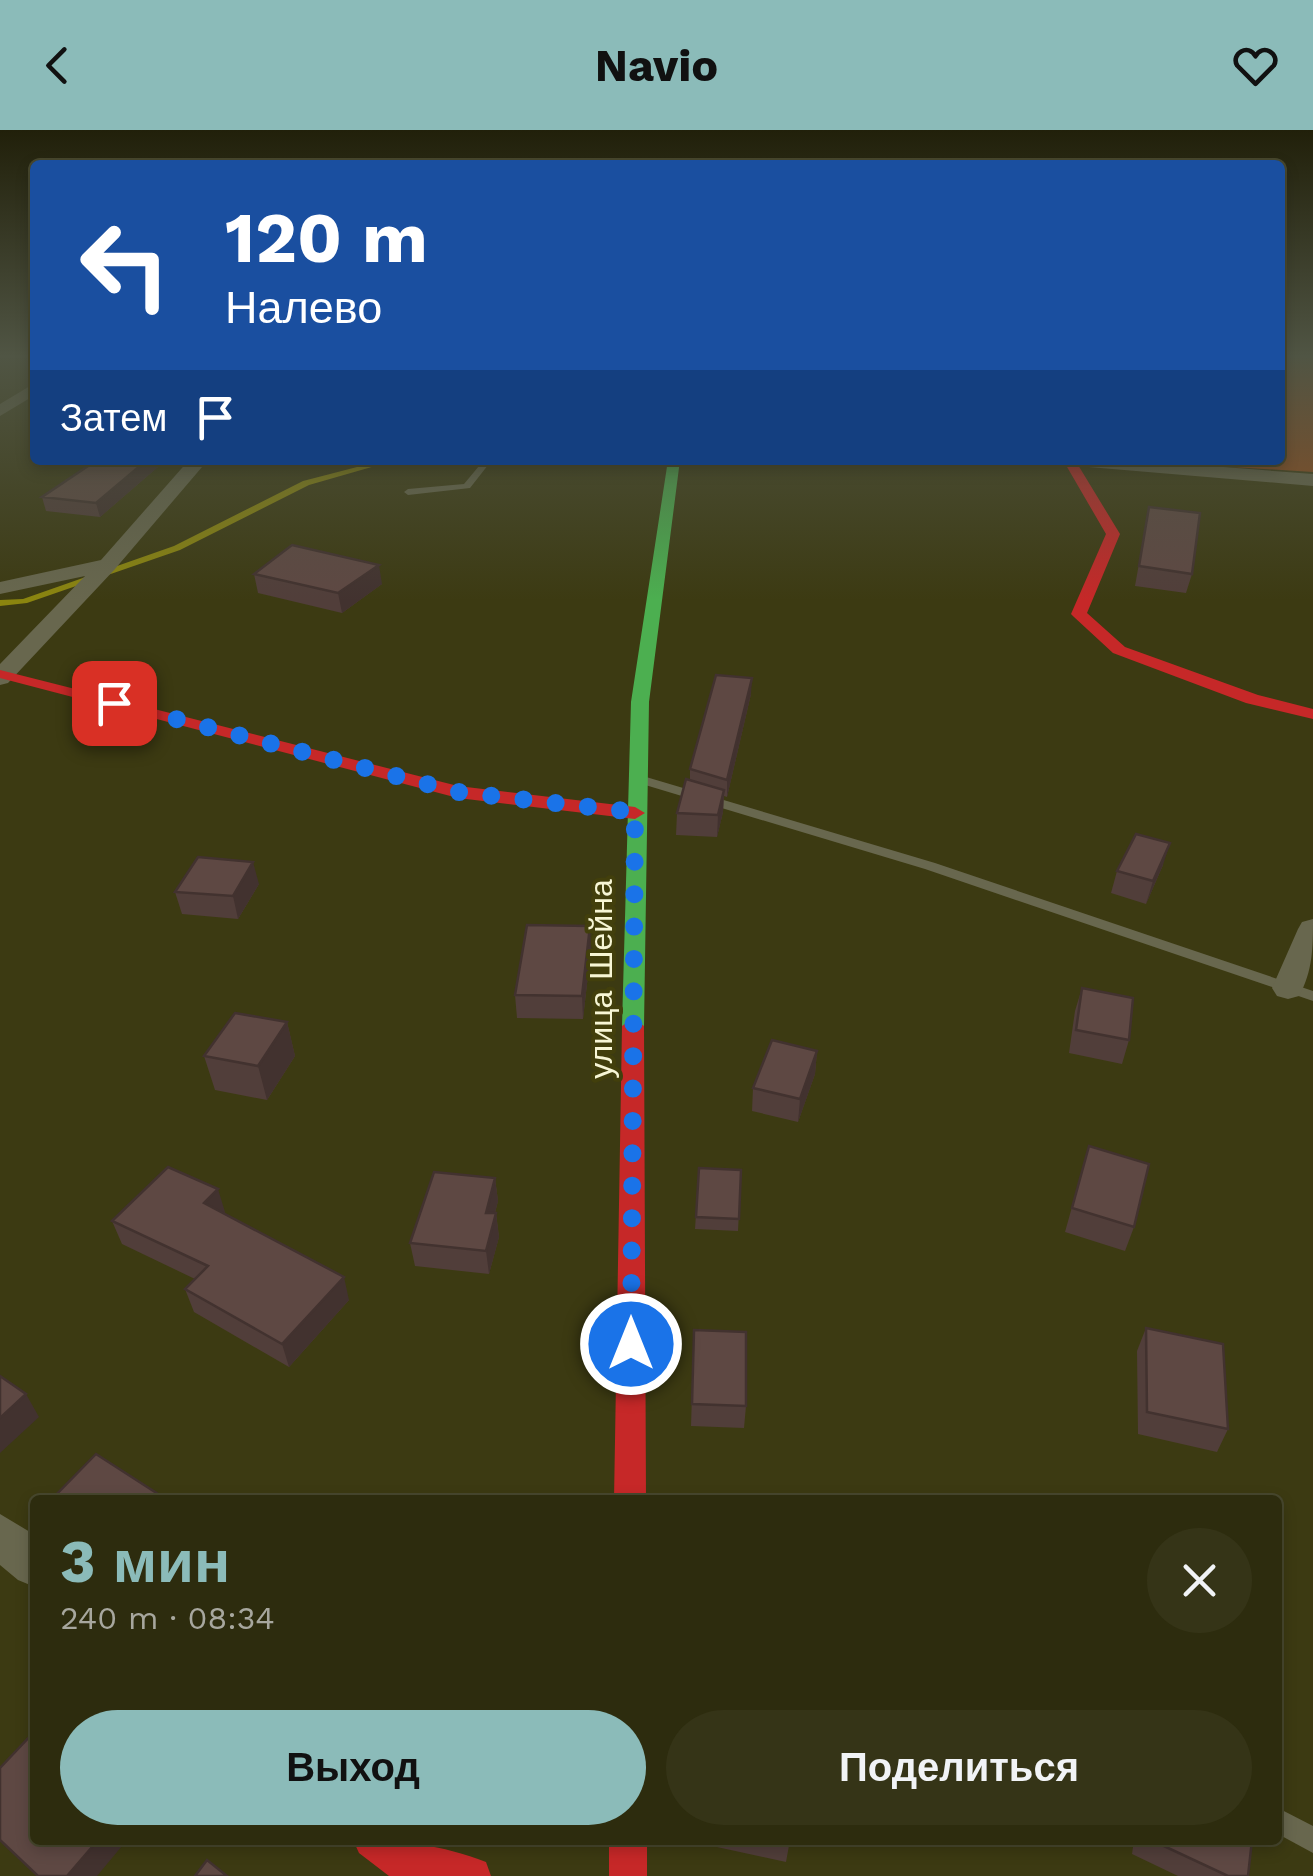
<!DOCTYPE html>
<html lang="ru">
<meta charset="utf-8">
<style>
:root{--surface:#2d2c0e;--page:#353417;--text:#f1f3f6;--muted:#a7a79e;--line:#48482e;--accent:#8bbbb9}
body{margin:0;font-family:"Work Sans",sans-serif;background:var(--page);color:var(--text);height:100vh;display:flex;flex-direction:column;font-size:38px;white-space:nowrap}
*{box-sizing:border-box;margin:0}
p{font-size:32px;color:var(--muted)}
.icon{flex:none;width:55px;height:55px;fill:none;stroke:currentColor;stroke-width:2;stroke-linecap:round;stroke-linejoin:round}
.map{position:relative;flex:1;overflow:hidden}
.details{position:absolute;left:30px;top:1365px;width:1252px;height:350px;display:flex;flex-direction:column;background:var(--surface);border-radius:10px;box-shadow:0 5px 15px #0003,0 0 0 2px var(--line)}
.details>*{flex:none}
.hud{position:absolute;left:30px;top:30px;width:1255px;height:305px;border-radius:10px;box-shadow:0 5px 15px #0003,0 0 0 2px var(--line);background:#1a4fa0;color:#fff;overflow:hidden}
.pin{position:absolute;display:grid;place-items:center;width:85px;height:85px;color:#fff;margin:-42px;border-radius:20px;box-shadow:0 5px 15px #0006}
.me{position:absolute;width:110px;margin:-55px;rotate:0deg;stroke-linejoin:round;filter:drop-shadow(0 0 8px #0008)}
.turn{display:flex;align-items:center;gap:35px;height:210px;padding:0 30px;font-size:45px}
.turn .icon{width:130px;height:130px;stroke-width:2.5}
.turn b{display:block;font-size:70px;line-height:85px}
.then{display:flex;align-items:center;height:95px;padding:0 30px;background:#0003;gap:20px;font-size:38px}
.round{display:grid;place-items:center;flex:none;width:105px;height:105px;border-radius:52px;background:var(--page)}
.head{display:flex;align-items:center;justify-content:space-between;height:170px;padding:0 30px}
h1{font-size:60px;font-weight:700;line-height:75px;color:var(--accent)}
.primary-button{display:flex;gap:20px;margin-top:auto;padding:20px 30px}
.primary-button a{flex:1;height:115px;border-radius:60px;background:var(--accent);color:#111;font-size:40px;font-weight:700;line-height:115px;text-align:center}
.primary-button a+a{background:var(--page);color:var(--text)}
header{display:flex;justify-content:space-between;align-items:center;height:130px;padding:0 30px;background:var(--accent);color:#111;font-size:45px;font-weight:700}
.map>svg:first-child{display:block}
.green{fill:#964a19}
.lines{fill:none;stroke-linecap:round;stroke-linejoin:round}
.stream{fill:#8b850f;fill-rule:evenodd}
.lane{fill:#68674e;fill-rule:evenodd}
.street{fill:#68674e;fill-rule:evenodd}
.fast{fill:#4caf50;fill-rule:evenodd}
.jam{fill:#c62828;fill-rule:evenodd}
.wall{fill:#513e3a}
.shaded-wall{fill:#42322f}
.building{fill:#5e4843;stroke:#42322f;stroke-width:2.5}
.route{stroke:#1a73e8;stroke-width:18;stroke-dasharray:0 32.4}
.labels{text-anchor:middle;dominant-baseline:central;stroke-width:8;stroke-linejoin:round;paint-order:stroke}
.street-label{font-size:32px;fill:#f7f6d5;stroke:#423f0c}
</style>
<header><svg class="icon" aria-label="back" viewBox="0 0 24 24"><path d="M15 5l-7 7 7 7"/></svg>Navio<svg class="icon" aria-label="heart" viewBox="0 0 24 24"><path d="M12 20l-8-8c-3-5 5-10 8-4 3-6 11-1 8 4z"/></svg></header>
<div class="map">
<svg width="1313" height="1746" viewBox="0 0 1313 1746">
<rect width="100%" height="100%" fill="#3c3a12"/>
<path class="green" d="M1280 227H1313V342L1120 330H1280Z"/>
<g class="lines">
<path class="stream" d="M384 330H396L309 355 180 420 27 473 0 476V470L23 469 174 416 303 351Z"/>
<path class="lane" d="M484 330H492L470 358 408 365 404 362 408 359 464 354Z
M636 644 935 733 1313 861V871L925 739 632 651V645Z
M1278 1678 1313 1696V1723L1278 1704Z"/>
<path class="street" d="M35 253V265L0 286V274Z
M189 330H208L115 439 8 553 0 555V534L85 446 0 464V452L101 430Z
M1056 330H1133L1313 344V356L1065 335Z
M1313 789C1313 817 1313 841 1299 866L1288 869 1277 866 1272 858 1298 799 1302 792Z
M0 1384 35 1405V1457L18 1450 0 1435Z"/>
<path class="fast" d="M668 330H680L649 572 644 896 633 904 622 896 631 572Z"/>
<path class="jam" d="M1063 330H1075L1120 404 1087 483 1125 517 1258 565 1313 579V589L1246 573 1113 523 1074 487 1071 484 1106 404Z
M0 540 458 656 635 677 645 683 635 689 458 668 0 548Z
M633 888 644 896 646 1370H614L622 896Z
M353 1710C397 1710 444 1715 486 1732L491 1746H389L359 1723Z
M609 1710H647V1746H609Z"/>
</g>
<path class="wall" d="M97 330H166L100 387 46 381 42 367Z
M1149 377 1192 444 1186 463 1135 456Z
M254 444 382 454 342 483 258 463Z
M751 564 727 667 724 666 723 682 717 707 676 705 677 683 690 650V639Z
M1163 735 1146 774 1111 763 1117 741Z
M259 754 238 789 182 784 175 762Z
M591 819 583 889 517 888 515 865Z
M1082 858 1129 910 1122 934 1069 923 1075 881Z
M287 892 295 926 267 970 215 960 204 926Z
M817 921 815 944 798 992 752 981 753 958Z
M1089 1016 1134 1097 1125 1121 1065 1102Z
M699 1038 741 1040 738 1101 695 1099Z
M495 1048 498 1071 495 1083H496L499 1107 489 1144 415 1136 410 1113Z
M225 1082 224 1083 349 1170 289 1237 194 1182 185 1159 195 1149 122 1114 112 1091Z
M1146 1198 1228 1299 1217 1322 1138 1304 1137 1221Z
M694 1200 746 1276 744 1298 691 1296Z
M718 1710H790L786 1732 717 1717Z
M1134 1710H1252L1248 1746H1178L1132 1724Z"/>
<path class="shaded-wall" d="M147 330H166L100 387 96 373Z
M379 435 382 454 342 483 338 463Z
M752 548 751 564 727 667V650Z
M724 660 723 682 717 707 718 685Z
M1170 713 1163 735 1146 774 1153 751Z
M253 732 259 754 238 789 233 766Z
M590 796 591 819 583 889 582 866Z
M287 892 295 926 267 970 258 936Z
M817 921 815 944 798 992 800 969Z
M495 1048 498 1071 489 1106 486 1083Z
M218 1059 225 1082 212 1096 204 1073Z
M496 1083 499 1107 489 1144 486 1121Z
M344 1147 349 1170 289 1237 282 1214Z
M26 1264 39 1287 0 1323V1288Z
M98 1710H127L97 1746H67Z"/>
<path class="building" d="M97 330H147L96 373 42 367Z
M1149 377 1200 383 1192 444 1139 436Z
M292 415 379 435 338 463 254 444Z
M716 545 752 548 727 650 690 639Z
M686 649 724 660 718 685 677 683Z
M1136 704 1170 713 1153 751 1117 741Z
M198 727 253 732 233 766 175 762Z
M527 795 590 796 582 866 515 865Z
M1082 858 1133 868 1129 910 1076 900Z
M235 883 287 892 258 936 204 926Z
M772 910 817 921 800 969 753 958Z
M1089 1016 1149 1034 1134 1097 1072 1078Z
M168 1037 218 1059 204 1073 344 1147 282 1214 185 1159 208 1136 112 1091Z
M699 1038 741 1040 739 1089 696 1087Z
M434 1042 495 1048 486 1083H496L486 1121 410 1113Z
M1146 1198 1223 1214 1228 1299 1147 1282Z
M694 1200 746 1202V1276L692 1274Z
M0 1246 26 1264 0 1288Z
M96 1324 158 1364 152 1370H51Z
M35 1601V1710H98L67 1746H38L0 1710V1638Z
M768 1710H790L789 1715Z
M1151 1710H1252L1248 1746H1228Z
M207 1730 227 1746H195Z"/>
<linearGradient id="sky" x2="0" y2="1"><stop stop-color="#21200a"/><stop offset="0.48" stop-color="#505544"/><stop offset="1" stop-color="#505544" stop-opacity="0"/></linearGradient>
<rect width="1313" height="471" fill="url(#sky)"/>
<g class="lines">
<path class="route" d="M114 573 458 662 635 682 631 1214"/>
</g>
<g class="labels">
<g class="street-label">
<text transform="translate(601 849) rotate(-90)">улица Шейна</text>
</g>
</g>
</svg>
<div class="pin" style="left:114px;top:573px;background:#d93025"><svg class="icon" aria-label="arrive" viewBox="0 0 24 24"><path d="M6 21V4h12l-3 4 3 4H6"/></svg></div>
<svg class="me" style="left:631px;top:1214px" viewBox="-20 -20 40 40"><circle r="17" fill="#1a73e8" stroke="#fff" stroke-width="3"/><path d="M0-11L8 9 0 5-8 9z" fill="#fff"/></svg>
<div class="hud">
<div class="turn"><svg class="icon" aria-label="left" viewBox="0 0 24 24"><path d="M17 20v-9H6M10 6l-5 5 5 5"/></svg><div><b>120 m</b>Налево</div></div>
<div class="then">Затем<svg class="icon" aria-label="arrive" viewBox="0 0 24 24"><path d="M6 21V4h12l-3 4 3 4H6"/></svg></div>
</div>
<section class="details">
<div class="head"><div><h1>3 мин</h1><p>240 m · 08:34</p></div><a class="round"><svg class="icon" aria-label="close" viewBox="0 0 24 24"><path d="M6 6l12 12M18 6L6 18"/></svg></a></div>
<div class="primary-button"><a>Выход</a><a>Поделиться</a></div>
</section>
</div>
